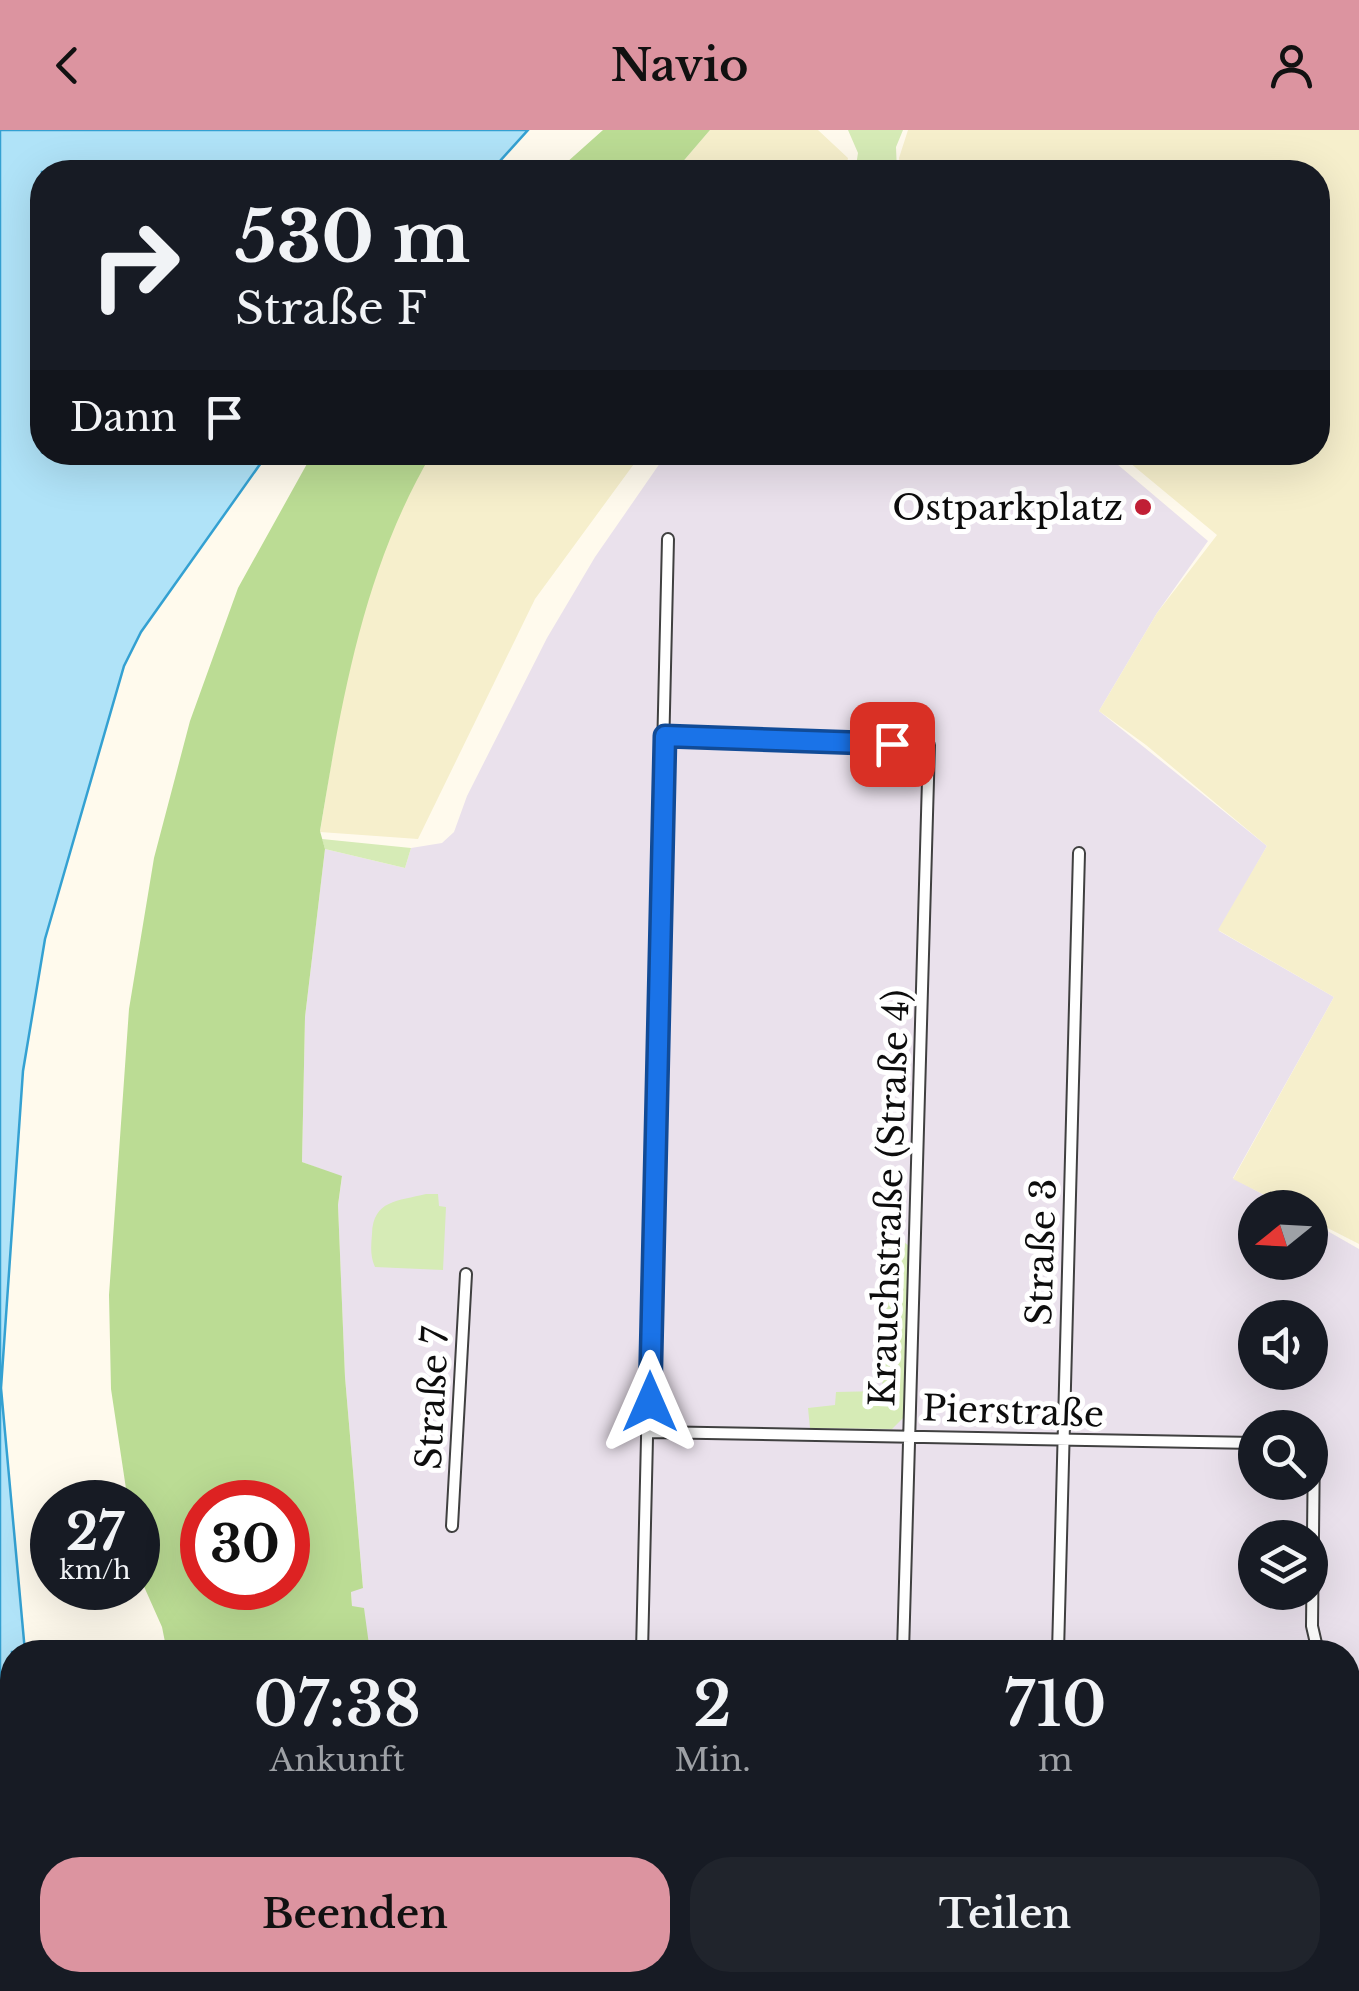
<!DOCTYPE html>
<html lang="de">
<meta charset="utf-8">
<style>
:root{--surface:#171b24;--page:#20242c;--text:#f1f3f6;--muted:#9ea1a6;--accent:#dc94a0}
body{margin:0;font-family:"Libre Baskerville",serif;background:var(--page);color:var(--text);height:100vh;display:flex;flex-direction:column;font-size:38px;white-space:nowrap}
*{box-sizing:border-box;margin:0}
p{font-size:32px;color:var(--muted)}
.icon{flex:none;width:55px;height:55px;fill:none;stroke:currentColor;stroke-width:2;stroke-linecap:round;stroke-linejoin:round}
.map{position:relative;flex:1;overflow:hidden}
.drawer{position:absolute;left:0px;top:1510px;width:1360px;height:352px;display:flex;flex-direction:column;background:var(--surface);border-radius:40px 40px 0 0;box-shadow:0 10px 40px #0002}
.drawer>*{flex:none}
.top-card{position:absolute;left:30px;top:30px;width:1300px;height:305px;border-radius:40px;box-shadow:0 10px 40px #0002;background:#171b24;color:var(--text);overflow:hidden}
.needle{width:65px;rotate:252deg}
.tools{position:absolute;left:1238px;top:1060px;display:grid;gap:20px}
.tools a{display:grid;place-items:center;width:90px;height:90px;border-radius:50%;background:var(--surface);box-shadow:0 10px 40px #0002;font-size:50px}
.speed{position:absolute;left:30px;top:1350px;display:flex;gap:20px;font-size:50px;font-weight:700;text-align:center}
.speed>*{display:grid;place-content:center;width:130px;height:130px;border-radius:50%;background:var(--surface);box-shadow:0 10px 40px #0002;line-height:1}
.speed small{font-size:25px;font-weight:400}
.speed .limit{border:15px solid #d22;background:#fff;color:#111}
.pin{position:absolute;display:grid;place-items:center;width:85px;height:85px;color:#fff;margin:-42px;border-radius:20px;box-shadow:0 5px 15px #0006}
.me{position:absolute;width:110px;margin:-55px;rotate:0deg;stroke-linejoin:round;filter:drop-shadow(0 0 8px #0008)}
.turn{display:flex;align-items:center;gap:35px;height:210px;padding:0 40px;font-size:45px}
.turn .icon{width:130px;height:130px;stroke-width:2.5}
.turn b{display:block;font-size:70px;line-height:85px}
.then{display:flex;align-items:center;height:95px;padding:0 40px;background:#0003;gap:20px;font-size:38px}
.eta{display:flex;justify-content:space-evenly;align-items:center;height:170px;text-align:center}
.eta b{font-size:60px;font-weight:600;line-height:70px}
.action{display:flex;gap:20px;margin-top:auto;padding:20px 40px}
.action a{flex:1;height:115px;border-radius:40px;background:var(--accent);color:#111;font-size:40px;font-weight:600;line-height:115px;text-align:center}
.action a+a{background:var(--page);color:var(--text)}
header{display:flex;justify-content:space-between;align-items:center;height:130px;padding:0 40px;background:var(--accent);color:#111;font-size:45px;font-weight:600}
.map>svg:first-child{display:block}
.industrial{fill:#eae1ec;fill-rule:evenodd}
.farmland{fill:#f6efcc}
.green{fill:#d6ebb6}
.forest{fill:#bbdc94;fill-rule:evenodd}
.water{fill:#b0e3f8;stroke:#34a1d2;stroke-width:2.5}
.lines{fill:none;stroke-linecap:round;stroke-linejoin:round}
.minor-casing{stroke:#404040;stroke-width:14}
.minor{stroke:#fff;stroke-width:10}
.route-casing{stroke:#114b97;stroke-width:25}
.route{stroke:#1a73e8;stroke-width:18}
.poi-dot{fill:#c22036;stroke:#fff;stroke-width:4}
.labels{text-anchor:middle;dominant-baseline:central;stroke-width:10;stroke-linejoin:round;paint-order:stroke}
.poi-label{font-size:35px;fill:#0d0d0d;stroke:#fff;text-anchor:end}
.street-label{font-size:35px;fill:#0d0d0d;stroke:#fff}
</style>
<header><svg class="icon" aria-label="back" viewBox="0 0 24 24"><path d="M15 5l-7 7 7 7"/></svg>Navio<svg class="icon" aria-label="person" viewBox="0 0 24 24"><circle cx="12" cy="8" r="4"/><path d="M4 21q1-7 8-7t8 7"/></svg></header>
<div class="map">
<svg width="1359" height="1861" viewBox="0 0 1359 1861">
<rect width="100%" height="100%" fill="#fffaed"/>
<path class="industrial" d="M667 323H1104L1208 411 1157 483 1099 581 1267 716 1219 801 1334 867 1233 1048 1286 1077 1255 1078V1132H1310V1091L1359 1119V1637L1355 1642 1348 1645V1522H370L352 1476 351 1461 363 1457 345 1247 338 1075 342 1047 302 1032 305 887 325 719 405 738 411 718 442 713 454 702 467 666 547 508 595 427ZM1255 1188H1310V1242H1255ZM1255 1298H1310V1352H1255ZM1255 1408H1310V1462H1255Z
M421 1850H1290V1861H426Z"/>
<path class="farmland" d="M710 0H818L848 28 845 42H674Z
M908 0H1359V1114L1310 1089V1078L1288 1077 1233 1049 1334 867 1218 800 1267 716 1146 615 1099 581 1157 483 1217 405 1118 323 1318 322V42H901L899 28Z
M432 323H642L535 469 418 709 320 702 344 555 371 457 403 370Z"/>
<path class="green" d="M848 0H903L896 17 897 42H855L858 23Z
M322 709 411 718 405 738 325 719Z
M426 1064H438L439 1076 446 1077 443 1140 375 1137C370 1126 371 1116 372 1104 373 1070 398 1071 426 1064Z
M888 1109H900L909 1116 905 1286 892 1299 810 1298 808 1278 835 1275 836 1262 882 1261Z
M210 1850H291L294 1861H212Z"/>
<path class="forest" d="M603 0H710L674 42H556Z
M313 323H432C363 440 342 569 320 701L325 719 305 887 302 1032 342 1046 338 1075 345 1247 363 1458 351 1462 352 1476 364 1478 370 1522H167L162 1497 138 1443V1372H128L111 1259 109 1165 129 879 154 728 190 591 238 458ZM202 1372H288V1458H202Z
M291 1850H421L426 1861H294Z"/>
<path class="water" d="M0 0H528L490 42H42V322L268 323 141 502 124 536 45 809 23 941 1 1258 25 1522H12V1850H61L63 1861H0Z
M79 1850H179L182 1861H82Z"/>
<g class="lines">
<g class="minor-casing">
<path id="minor" d="M665 606 929 615 903 1522
M650 1302 1255 1313
M1310 1314H1314L1312 1496 1318 1522
M452 1396 466 1144
M642 1522 668 409
M1058 1522 1079 723
M1348 1605 1359 1626
M630 1861 631 1850
M895 1861V1850
M1047 1861V1850
M1358 1861 1359 1696"/>
</g>
<use href="#minor" class="minor"/>
</g>
<g class="lines">
<g class="route-casing">
<path id="route" d="M650 1272 665 606 892 614"/>
</g>
<use href="#route" class="route"/>
</g>
<circle class="poi-dot" cx="1143" cy="377" r="10"/>
<g class="labels">
<g class="poi-label">
<text x="1123" y="377">Ostparkplatz</text>
</g>
<g class="street-label">
<text transform="translate(889 1068) rotate(-88)">Krauchstraße (Straße 4)</text>
<text transform="translate(1041 1122) rotate(-88)">Straße 3</text>
<text transform="translate(432 1268) rotate(-87)">Straße 7</text>
<text transform="translate(1013 1281) rotate(2)">Pierstraße</text>
</g>
</g>
</svg>
<div class="tools">
<a><svg class="needle" viewBox="-14 -14 28 28"><path d="M0-13l5 13h-10z" fill="#e53935"/><path d="M0 13l5-13h-10z" fill="#9ea1a6"/></svg></a>
<a><svg class="icon" aria-label="sound" viewBox="0 0 24 24"><path d="M4 9h4l5-4v14l-5-4H4zM17 9q2 3 0 6"/></svg></a>
<a><svg class="icon" aria-label="search" viewBox="0 0 24 24"><circle cx="10" cy="10" r="6"/><path d="M15 15l6 6"/></svg></a>
<a><svg class="icon" aria-label="layers" viewBox="0 0 24 24"><path d="M12 4l9 5-9 5-9-5zM3 14l9 5 9-5"/></svg></a>
</div>
<div class="speed"><div>27<small>km/h</small></div><div class="limit">30</div></div>
<div class="pin" style="left:892px;top:614px;background:#d93025"><svg class="icon" aria-label="arrive" viewBox="0 0 24 24"><path d="M6 21V4h12l-3 4 3 4H6"/></svg></div>
<svg class="me" style="left:650px;top:1272px" viewBox="-20 -20 40 40"><path d="M0-17L14 15 0 8-14 15z" fill="#1a73e8" stroke="#fff" stroke-width="4"/></svg>
<div class="top-card">
<div class="turn"><svg class="icon" aria-label="right" viewBox="0 0 24 24"><path d="M7 20v-9h11M14 6l5 5-5 5"/></svg><div><b>530 m</b>Straße F</div></div>
<div class="then">Dann<svg class="icon" aria-label="arrive" viewBox="0 0 24 24"><path d="M6 21V4h12l-3 4 3 4H6"/></svg></div>
</div>
<section class="drawer">
<div class="eta">
<div><b>07:38</b><p>Ankunft</p></div>
<div><b>2</b><p>Min.</p></div>
<div><b>710</b><p>m</p></div>
</div>
<div class="action"><a>Beenden</a><a>Teilen</a></div>
</section>
</div>
